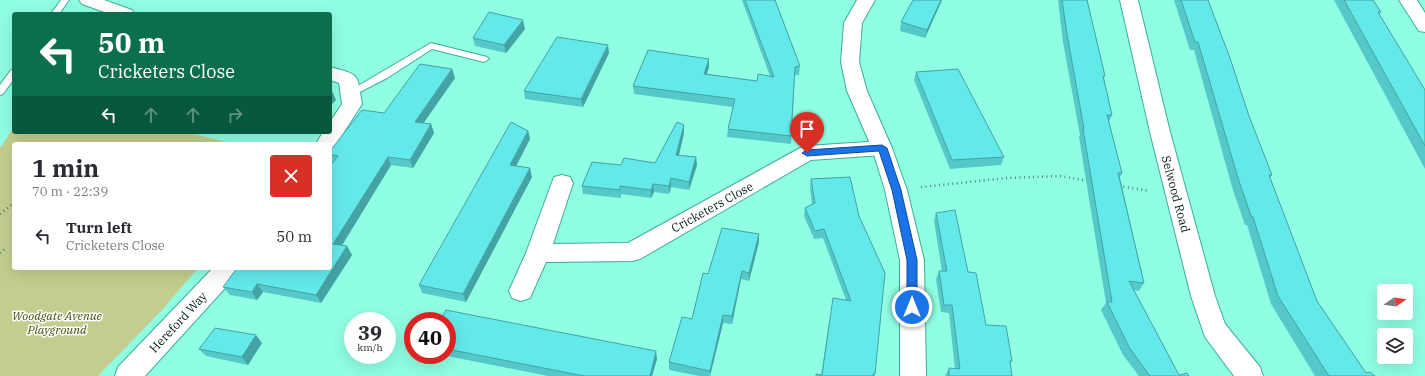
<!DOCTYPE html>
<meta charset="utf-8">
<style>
:root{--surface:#fff;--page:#f2f2f3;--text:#2b2b33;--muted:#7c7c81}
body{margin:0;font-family:"IBM Plex Serif",serif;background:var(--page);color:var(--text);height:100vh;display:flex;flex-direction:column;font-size:15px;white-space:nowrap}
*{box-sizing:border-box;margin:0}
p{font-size:13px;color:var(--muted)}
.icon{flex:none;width:22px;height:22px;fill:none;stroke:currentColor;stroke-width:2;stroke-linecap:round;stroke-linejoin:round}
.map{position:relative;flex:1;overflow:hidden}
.drawer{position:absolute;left:12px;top:142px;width:320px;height:128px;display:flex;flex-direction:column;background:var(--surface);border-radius:4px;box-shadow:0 4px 16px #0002}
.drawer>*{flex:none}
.guide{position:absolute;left:12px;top:12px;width:320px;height:122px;border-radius:4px;box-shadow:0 4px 16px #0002;background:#0b6e4f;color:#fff;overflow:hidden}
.needle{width:26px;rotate:77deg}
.fabs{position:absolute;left:1377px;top:284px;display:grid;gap:8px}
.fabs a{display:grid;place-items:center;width:36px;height:36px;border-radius:4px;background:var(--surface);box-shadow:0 4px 16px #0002;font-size:20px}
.speed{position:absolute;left:344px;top:312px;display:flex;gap:8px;font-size:20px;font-weight:700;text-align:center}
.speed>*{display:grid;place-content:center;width:52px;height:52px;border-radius:50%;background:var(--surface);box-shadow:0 4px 16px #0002;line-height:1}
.speed small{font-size:10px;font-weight:400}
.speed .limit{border:6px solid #d22;background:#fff;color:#111}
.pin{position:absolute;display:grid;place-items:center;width:34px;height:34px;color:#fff;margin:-41px -17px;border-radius:50% 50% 50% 0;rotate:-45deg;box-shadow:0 0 4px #0007}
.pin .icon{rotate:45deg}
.me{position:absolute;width:44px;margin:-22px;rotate:0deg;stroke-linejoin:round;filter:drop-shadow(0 0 3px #0008)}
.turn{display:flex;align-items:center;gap:14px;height:84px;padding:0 20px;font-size:18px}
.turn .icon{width:52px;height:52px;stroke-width:2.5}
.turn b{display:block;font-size:28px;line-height:34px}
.lanes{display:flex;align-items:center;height:38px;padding:0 20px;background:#0003;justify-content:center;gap:20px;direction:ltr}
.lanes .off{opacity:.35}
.round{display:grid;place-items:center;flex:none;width:42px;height:42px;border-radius:4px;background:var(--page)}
.headline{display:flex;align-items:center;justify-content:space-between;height:68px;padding:0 20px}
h1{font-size:24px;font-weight:800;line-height:30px}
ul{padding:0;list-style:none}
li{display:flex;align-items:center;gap:12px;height:52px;padding:0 20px}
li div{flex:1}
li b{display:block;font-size:15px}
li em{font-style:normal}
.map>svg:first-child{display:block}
.green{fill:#c3ce8e}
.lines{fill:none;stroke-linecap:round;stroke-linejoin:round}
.service-casing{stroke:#3aaf97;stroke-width:2}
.minor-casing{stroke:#3aaf97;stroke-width:2}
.tertiary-casing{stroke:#3aaf97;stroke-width:2}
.path{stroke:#488a7a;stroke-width:2.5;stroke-dasharray:1 3.5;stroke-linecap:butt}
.service{fill:#fff;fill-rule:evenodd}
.minor{fill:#fff;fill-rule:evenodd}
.tertiary{fill:#fff;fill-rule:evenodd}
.wall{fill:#55c8c9}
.shaded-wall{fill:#45a3a4}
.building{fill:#63e9ea;stroke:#45a3a4}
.route{fill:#1a73e8;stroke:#114b97}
.labels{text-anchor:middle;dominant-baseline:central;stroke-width:3;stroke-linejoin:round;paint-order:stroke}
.street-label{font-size:12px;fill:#041c16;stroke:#fff}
.park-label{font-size:12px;font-style:italic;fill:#474e08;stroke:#fff}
</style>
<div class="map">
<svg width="1425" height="376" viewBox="0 0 1425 376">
<rect width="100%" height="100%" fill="#90fee3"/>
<path class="green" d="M14 127V132H186L234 144H14V268H198L163 309 98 376H0V148Z"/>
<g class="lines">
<g class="service-casing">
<path id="service" d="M61 0H69L59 14H51Z
M431 43 487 57 489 59 484 62 432 49 387 78 354 95 351 96 346 93Z
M14 69V79L3 94 0 95V85L11 70Z"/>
</g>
<g class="minor-casing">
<path id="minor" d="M79 0H104L132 10 135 14H110L82 4Z
M1120 0H1138L1170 132 1215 296 1225 324 1260 367 1263 376H1234L1205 337 1191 296 1150 132Z
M1399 0H1417L1425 13V32L1419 31Z
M330 67C361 75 357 74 362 104L333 149 330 150V144H316L323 132H330V122L342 104 339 83 330 80Z
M882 141 889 143 892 148 889 153 882 155 811 160 640 259 632 261 546 262 530 298 521 301 512 298 509 291 526 253 554 177 562 175 570 177 573 183 553 244 628 243 800 148 807 146Z
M213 268H240L237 275 145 376H115L118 367Z"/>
</g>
<g class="tertiary-casing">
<path id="tertiary" d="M857 0H875L862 23 859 62 867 91 892 148 907 190 924 260 926 376H900V260L885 190 872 148 847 91 841 62 844 23Z"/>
</g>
<path class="path" d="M1119 186 1150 191
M921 187 1007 178 1060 176 1089 181
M0 214 14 203
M0 253 6 248"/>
<use href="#service" class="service"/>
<use href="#minor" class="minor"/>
<use href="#tertiary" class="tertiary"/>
</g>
<path class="wall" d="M742 0H775L800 66 799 75H795L791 144 727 137 728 129 733 107 634 94 633 86 709 59V67L707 74 757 81 770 76Z
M942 0 925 38 900 31 901 22Z
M1058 0H1087L1105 76 1104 78 1112 115 1109 122 1122 173 1120 177 1144 283 1139 291 1134 290 1179 375 1189 376H1139L1123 355 1101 310 1106 303 1079 137 1080 135 1063 42Z
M1174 0H1208L1249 116 1272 175 1270 178 1317 301 1366 373 1375 376H1315L1271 304 1247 225H1245L1232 187 1194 50H1190Z
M1334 0H1373L1381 12 1379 14 1425 90V169Z
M525 29 506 53 475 46 473 38Z
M609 53 583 107 525 99 524 91Z
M452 69 455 78 423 123 431 124 434 133 413 168 391 165 342 245 347 246 352 255 321 303 263 292 257 300 230 295 223 287 330 268 333 162H332L330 159V154Z
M916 72 1004 157 1001 165 950 169 914 80Z
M684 125V133L679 155 696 157 697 165 689 190 671 187 669 194 654 192 651 198 621 194V198L583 194 582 186 621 165 655 163Z
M528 131 530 139 516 166 532 177 466 302 422 293 419 285Z
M850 177 875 374V376H816L821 375 833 298 846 300 823 238 814 239 804 216 805 208 812 204 810 188 811 179Z
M936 213 968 272 986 325 1012 361 1010 365 1012 376H945L949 368 955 369 949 313 941 312 936 279 939 271H942L934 221Z
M759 234V242L749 281 741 279 732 324 723 323 710 376H699L669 370V362L692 319 708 274Z
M447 321 657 359 652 376H548L442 355H447Z
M262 343 248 365 206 356 199 349Z"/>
<path class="shaded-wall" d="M941 0H942L925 38 927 30Z
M523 20 525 29 506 53 504 45Z
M608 45 609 53 583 107 581 99Z
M709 59V67L704 82V74Z
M452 69 455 78 418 131 415 122Z
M332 91 336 100 330 106V93Z
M431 124 434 133 413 168 410 160Z
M684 125V133L677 163 676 155Z
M528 131 530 139 512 174 510 165Z
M388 157 391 165 338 252 333 244Z
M696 157 697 165 689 190V182Z
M530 168 532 177 466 302 463 294Z
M671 178V187L669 194V186Z
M653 184 654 192 651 198V190Z
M759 234V242L749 281V273Z
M347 246 352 255 321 303 316 295Z
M742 271 741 279 732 324V316Z
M257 284 263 292 257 300 252 292Z
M723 315V323L710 376V371Z
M256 335 262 343 248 365 242 357Z
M656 351 657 359 652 376H650Z"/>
<path class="building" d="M745 0H775L800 66 795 67 791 136 728 129 735 99 633 86 648 50 709 59 704 74 757 81 758 74 774 77Z
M913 0H941L927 30 901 22Z
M1062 0H1087L1105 76H1103L1112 115H1107L1122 173H1118L1144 283 1129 281 1179 375 1187 373 1189 376H1150L1129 347 1107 302H1112L1083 129H1084L1067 34Z
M1181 0H1208L1230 58 1249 116 1272 175H1269L1317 301 1366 373 1370 372 1375 376H1329L1327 373 1278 296 1253 217 1251 216 1238 178 1198 42H1195Z
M1344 0H1373L1381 12H1378L1425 90V146Z
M489 12 523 20 504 45 473 38Z
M557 37 608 45 581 99 524 91Z
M420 64 452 69 415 122 431 124 410 160 388 157 333 244 347 246 316 295 257 284 252 292 223 287 237 268H330V166L338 156 330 154V151L362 110 384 113Z
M958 69 1004 157 952 160 916 72Z
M511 122 528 131 510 165 530 168 463 294 419 285Z
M677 122 684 125 676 155 696 157 689 182 671 178 669 186 653 184 651 190 620 186V190L582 186 592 162 621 165 624 158 655 163Z
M850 177 859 216 885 273 875 374H873V376H816V374L822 375 833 298 851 301 824 229 815 231 805 208 815 203 811 179Z
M955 210 968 272 976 273 986 325 1006 326 1012 361H1010L1012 376H949V368L960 369 952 305H944L939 271H947L936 213Z
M722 228 759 234 749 273 742 271 732 316 723 315 710 371 669 362 682 317 692 319 703 273 708 274Z
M446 310 656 351 650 376H584L447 349V321H440Z
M215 328 256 335 242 357 199 349Z"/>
<path class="route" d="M882 145 887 148 901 190 917 260V307L912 312 907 307V260L892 190 879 151 807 156 802 153 807 150Z"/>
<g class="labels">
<g class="street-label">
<text transform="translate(1176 194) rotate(75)">Selwood Road</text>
<text transform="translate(712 207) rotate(-29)">Cricketers Close</text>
<text transform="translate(178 322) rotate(-47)">Hereford Way</text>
</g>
<g class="park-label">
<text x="57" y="315">Woodgate Avenue<tspan x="57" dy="14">Playground</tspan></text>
</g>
</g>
</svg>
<div class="fabs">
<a><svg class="needle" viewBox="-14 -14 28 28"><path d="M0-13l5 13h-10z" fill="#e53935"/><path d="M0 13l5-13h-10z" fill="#7c7c81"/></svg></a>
<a><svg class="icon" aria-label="layers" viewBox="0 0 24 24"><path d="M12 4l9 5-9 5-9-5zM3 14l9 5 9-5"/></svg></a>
</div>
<div class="speed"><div>39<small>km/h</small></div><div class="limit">40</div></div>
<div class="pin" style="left:807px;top:153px;background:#d93025"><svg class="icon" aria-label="arrive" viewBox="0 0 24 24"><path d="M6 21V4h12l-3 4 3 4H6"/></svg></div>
<svg class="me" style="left:912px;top:307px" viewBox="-20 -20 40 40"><circle r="17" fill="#1a73e8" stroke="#fff" stroke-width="3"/><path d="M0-11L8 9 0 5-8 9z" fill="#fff"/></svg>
<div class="guide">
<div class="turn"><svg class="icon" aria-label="left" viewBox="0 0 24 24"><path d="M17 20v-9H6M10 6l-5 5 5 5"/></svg><div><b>50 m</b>Cricketers Close</div></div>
<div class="lanes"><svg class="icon" aria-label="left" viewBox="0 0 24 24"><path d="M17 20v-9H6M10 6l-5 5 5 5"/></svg><svg class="icon off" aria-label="ahead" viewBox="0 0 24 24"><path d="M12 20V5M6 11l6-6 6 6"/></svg><svg class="icon off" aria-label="ahead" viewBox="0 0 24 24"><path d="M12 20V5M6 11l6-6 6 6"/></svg><svg class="icon off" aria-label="right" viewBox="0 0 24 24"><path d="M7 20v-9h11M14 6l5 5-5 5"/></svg></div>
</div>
<section class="drawer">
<div class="headline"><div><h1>1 min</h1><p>70 m · 22:39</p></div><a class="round" style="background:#d93025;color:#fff"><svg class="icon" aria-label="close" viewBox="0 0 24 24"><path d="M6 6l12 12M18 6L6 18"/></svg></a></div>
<ul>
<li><svg class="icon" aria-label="left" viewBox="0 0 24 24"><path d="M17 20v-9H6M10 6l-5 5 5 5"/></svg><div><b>Turn left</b><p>Cricketers Close</p></div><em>50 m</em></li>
</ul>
</section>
</div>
